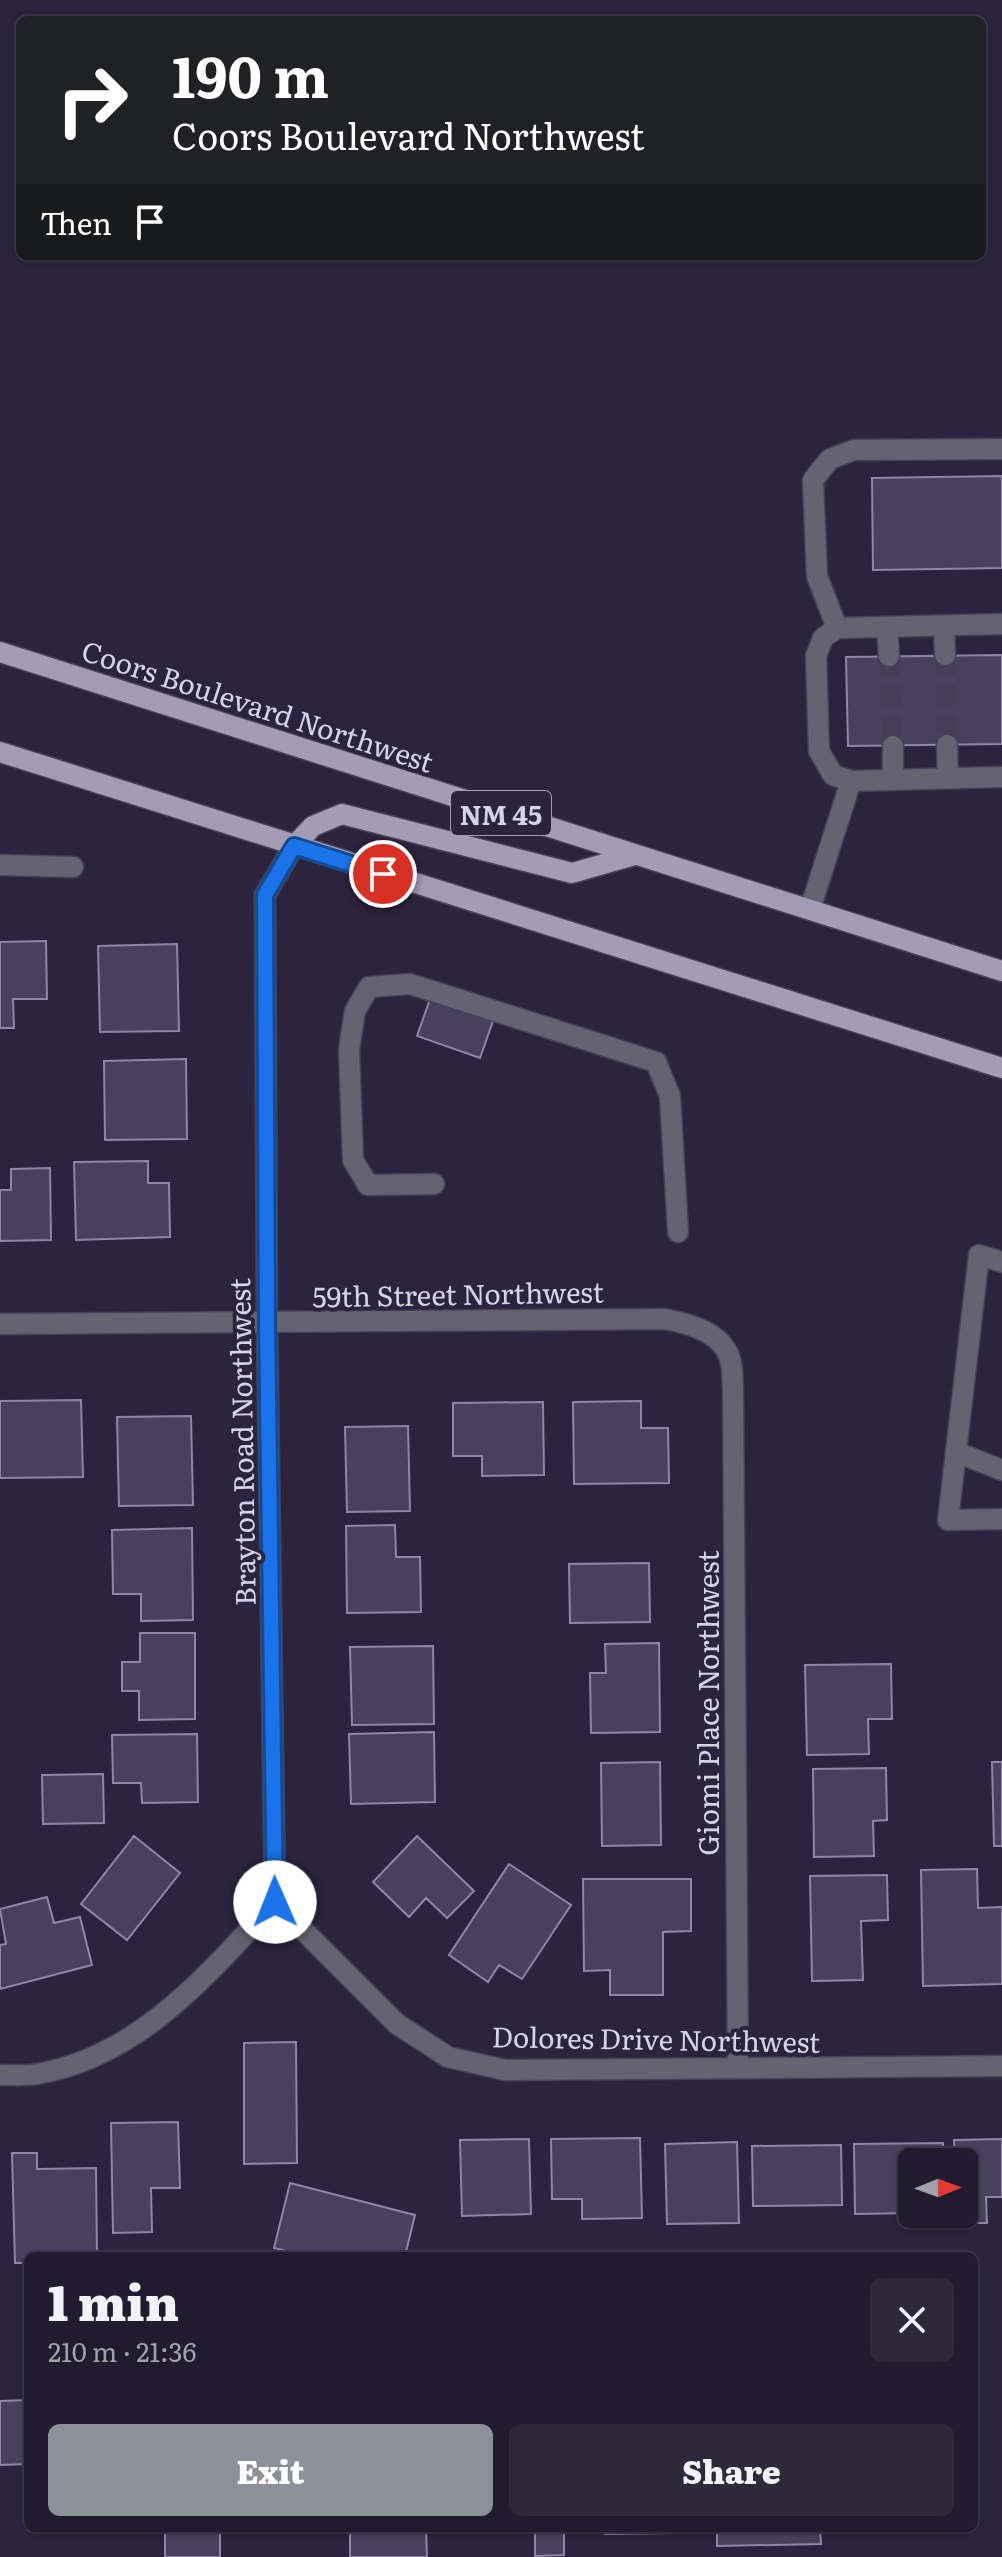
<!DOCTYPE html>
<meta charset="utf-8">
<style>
:root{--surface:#201b2e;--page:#2d283a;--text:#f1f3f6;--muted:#a2a1aa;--line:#3d394a;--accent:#8c9099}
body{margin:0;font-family:Literata,serif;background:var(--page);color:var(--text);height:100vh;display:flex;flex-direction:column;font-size:30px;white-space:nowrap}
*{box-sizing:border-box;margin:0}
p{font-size:26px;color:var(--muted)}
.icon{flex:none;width:44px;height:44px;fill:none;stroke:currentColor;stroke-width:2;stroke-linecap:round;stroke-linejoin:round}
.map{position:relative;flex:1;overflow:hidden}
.side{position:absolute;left:24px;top:2252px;width:954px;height:280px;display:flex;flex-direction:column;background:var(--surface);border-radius:12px;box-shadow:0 2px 6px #0004,0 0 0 2px var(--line)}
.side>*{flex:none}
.hud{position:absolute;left:16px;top:16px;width:970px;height:244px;border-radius:12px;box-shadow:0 2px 6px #0004,0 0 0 2px var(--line);background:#202124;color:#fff;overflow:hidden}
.needle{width:52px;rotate:89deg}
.controls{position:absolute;left:898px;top:2148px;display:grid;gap:16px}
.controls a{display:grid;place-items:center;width:80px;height:80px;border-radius:12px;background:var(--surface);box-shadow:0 2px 6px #0004,0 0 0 2px var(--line);font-size:40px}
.pin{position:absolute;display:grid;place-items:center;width:68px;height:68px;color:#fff;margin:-34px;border:4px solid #fff;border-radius:50%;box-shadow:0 2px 8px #0007}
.me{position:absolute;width:88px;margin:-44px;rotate:359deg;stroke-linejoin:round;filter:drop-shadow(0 0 6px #0008)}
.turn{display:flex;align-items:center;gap:28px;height:168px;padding:0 24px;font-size:36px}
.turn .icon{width:104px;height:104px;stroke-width:2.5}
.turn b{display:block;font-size:56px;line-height:68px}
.then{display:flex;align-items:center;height:76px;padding:0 24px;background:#0003;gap:16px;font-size:30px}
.round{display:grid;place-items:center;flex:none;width:84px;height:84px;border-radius:12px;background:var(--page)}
.head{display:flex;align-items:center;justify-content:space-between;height:136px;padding:0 24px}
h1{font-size:48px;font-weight:800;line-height:60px}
.action{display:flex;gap:16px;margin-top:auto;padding:16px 24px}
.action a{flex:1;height:92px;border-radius:12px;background:var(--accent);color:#fff;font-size:32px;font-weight:800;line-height:92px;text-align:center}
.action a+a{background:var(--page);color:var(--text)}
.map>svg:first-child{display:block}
.building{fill:#48415d;stroke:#8d86a5;stroke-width:2}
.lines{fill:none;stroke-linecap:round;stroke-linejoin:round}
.minor-tunnel{stroke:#453e57;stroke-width:20;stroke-dasharray:20 10;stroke-linecap:butt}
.minor-casing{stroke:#464059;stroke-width:23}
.major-casing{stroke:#464059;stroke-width:23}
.minor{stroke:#666370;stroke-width:20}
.major{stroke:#a29cb7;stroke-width:20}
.route-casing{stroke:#114b97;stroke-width:20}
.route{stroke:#1a73e8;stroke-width:14}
.labels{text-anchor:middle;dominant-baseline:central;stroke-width:8;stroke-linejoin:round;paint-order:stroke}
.shield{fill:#2b243e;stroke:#a39eb2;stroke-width:2}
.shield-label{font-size:26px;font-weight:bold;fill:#d6d3e4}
.street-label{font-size:28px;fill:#d6d3e4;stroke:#2b243e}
</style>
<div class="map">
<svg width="1002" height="2557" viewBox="0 0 1002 2557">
<rect width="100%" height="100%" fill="#2b243e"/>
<path class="building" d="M1002 476V568L873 570 872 478Z
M1002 655V744L848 746 846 657Z
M46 941 47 999H13L14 1028H0V942Z
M177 944 179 1031 100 1032 98 946Z
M430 999 493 1021 480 1058 417 1036Z
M186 1059 187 1139 105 1140 104 1061Z
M148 1161V1183H169L170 1237 76 1240 74 1162Z
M50 1168 51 1240 0 1241V1190H11V1169Z
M81 1400 83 1477 0 1478V1401Z
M641 1401V1428H668L669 1483 574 1484 573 1402Z
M543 1402 544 1475 482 1476V1456H453V1403Z
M191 1416 193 1505 119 1506 117 1417Z
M408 1426 410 1511 347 1512 345 1427Z
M395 1525 396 1557H420L421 1612 347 1613 346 1526Z
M192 1528 193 1620 141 1621V1594H113L112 1530Z
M649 1563 650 1622 570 1623 569 1564Z
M140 1633H195V1719L139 1720V1691H122V1662H140Z
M659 1643 660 1732 591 1733 590 1673H606L605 1644Z
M433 1646 434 1724 352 1725 350 1647Z
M891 1664 892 1719H868L869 1754 807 1755 805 1665Z
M434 1732 435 1802 351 1804 349 1734Z
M197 1734 198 1802 142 1803 141 1783H113L112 1735Z
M660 1762 661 1845 602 1846 601 1763Z
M992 1762H1002V1846H994Z
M886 1768 887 1820 873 1821 874 1856 814 1857 813 1769Z
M103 1774 104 1823 43 1824 42 1775Z
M134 1836 180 1873 127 1940 81 1904Z
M417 1836 474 1891 447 1918 426 1898 409 1917 373 1882Z
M509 1864 571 1905 522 1979 499 1965 488 1982 449 1955Z
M977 1869 978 1908 1002 1907V1984L923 1986 921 1870Z
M887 1875 888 1920 861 1921 863 1980 812 1981 810 1876Z
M583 1879H691V1931L663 1932V1995H610V1970L584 1971Z
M47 1897 54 1923 80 1917 92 1965 0 1989V1945L6 1944 0 1909Z
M296 2042 297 2163 244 2164V2043Z
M178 2122 180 2188H151L152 2232 113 2233 111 2123Z
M640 2138 642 2218 582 2219V2199H552L551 2139Z
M529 2139 531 2214 462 2216 460 2140Z
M1002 2139V2197H986L987 2223H956V2214H964V2162H955L954 2140Z
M737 2142 739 2223 667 2224 665 2144Z
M943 2143V2162H912V2213L855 2214 854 2144Z
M841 2145 842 2205 753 2206 752 2146Z
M12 2153H37V2169L96 2168 97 2256H28V2263H15Z
M290 2183 415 2215 405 2256H307L274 2248Z
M28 2400V2464L0 2465V2401Z
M165 2528H220V2557H165Z
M350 2528H426L427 2557H350Z
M535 2528H564V2555L535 2556Z
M605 2528H674V2533L605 2534Z
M717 2528H820L821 2544 717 2546Z"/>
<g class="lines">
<path class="minor-tunnel" d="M945 655 947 745
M889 656 893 746"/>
<g class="minor-casing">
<path id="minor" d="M944 626 945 655
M887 627 889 656
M837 628 817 576 813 480 830 459 854 450 1002 449
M947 745 948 778
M893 746V780
M851 781 833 775 819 751 816 656 823 638 837 628 1002 624
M0 865 73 867
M810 909 851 781 1002 777
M434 1184 368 1185 353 1160 349 1049 355 1011 369 987 410 984 656 1062 670 1096 678 1232
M1002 1262 979 1255 948 1520 1002 1519
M0 1324 665 1319C691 1324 725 1333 731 1363 733 1371 732 1380 733 1389L738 2068
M956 1452 1002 1470
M275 1902 267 1324 265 895 294 846
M275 1902 397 2024 448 2057 505 2070 1002 2066
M0 2075C12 2075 25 2076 37 2074 139 2057 208 1974 275 1902"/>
</g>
<g class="major-casing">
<path id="major" d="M0 652 1002 971
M0 752 1002 1068
M294 846 313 826 342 814 572 873 635 855"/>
</g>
<use href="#minor" class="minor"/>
<use href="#major" class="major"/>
</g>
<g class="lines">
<g class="route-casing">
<path id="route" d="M275 1902 267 1324 265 895 294 846 383 874"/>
</g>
<use href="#route" class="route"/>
</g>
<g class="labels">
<rect class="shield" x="451" y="791" width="100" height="44" rx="6"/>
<g class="shield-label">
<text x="501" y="813">NM 45</text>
</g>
<g class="street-label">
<text transform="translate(258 705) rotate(18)">Coors Boulevard Northwest</text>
<text transform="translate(458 1293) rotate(-1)">59th Street Northwest</text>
<text transform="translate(241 1442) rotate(-91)">Brayton Road Northwest</text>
<text transform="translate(707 1703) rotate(-90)">Giomi Place Northwest</text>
<text transform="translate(656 2038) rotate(1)">Dolores Drive Northwest</text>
</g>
</g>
</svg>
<div class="controls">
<a><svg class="needle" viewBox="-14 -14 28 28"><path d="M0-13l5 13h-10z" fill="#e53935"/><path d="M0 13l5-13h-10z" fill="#a2a1aa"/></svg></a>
</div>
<div class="pin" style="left:383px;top:874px;background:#d93025"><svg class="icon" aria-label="arrive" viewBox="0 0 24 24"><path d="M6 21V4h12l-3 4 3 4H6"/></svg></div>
<svg class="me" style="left:275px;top:1902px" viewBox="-20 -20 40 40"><circle r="19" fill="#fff"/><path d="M0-13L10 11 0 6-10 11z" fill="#1a73e8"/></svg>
<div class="hud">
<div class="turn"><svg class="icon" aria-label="right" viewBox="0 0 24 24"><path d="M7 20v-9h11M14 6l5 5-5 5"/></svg><div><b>190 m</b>Coors Boulevard Northwest</div></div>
<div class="then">Then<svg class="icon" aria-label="arrive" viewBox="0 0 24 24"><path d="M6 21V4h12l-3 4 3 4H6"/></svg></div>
</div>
<section class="side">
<div class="head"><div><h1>1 min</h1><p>210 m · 21:36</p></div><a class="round"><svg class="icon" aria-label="close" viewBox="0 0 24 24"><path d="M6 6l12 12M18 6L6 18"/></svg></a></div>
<div class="action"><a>Exit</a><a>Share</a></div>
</section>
</div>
